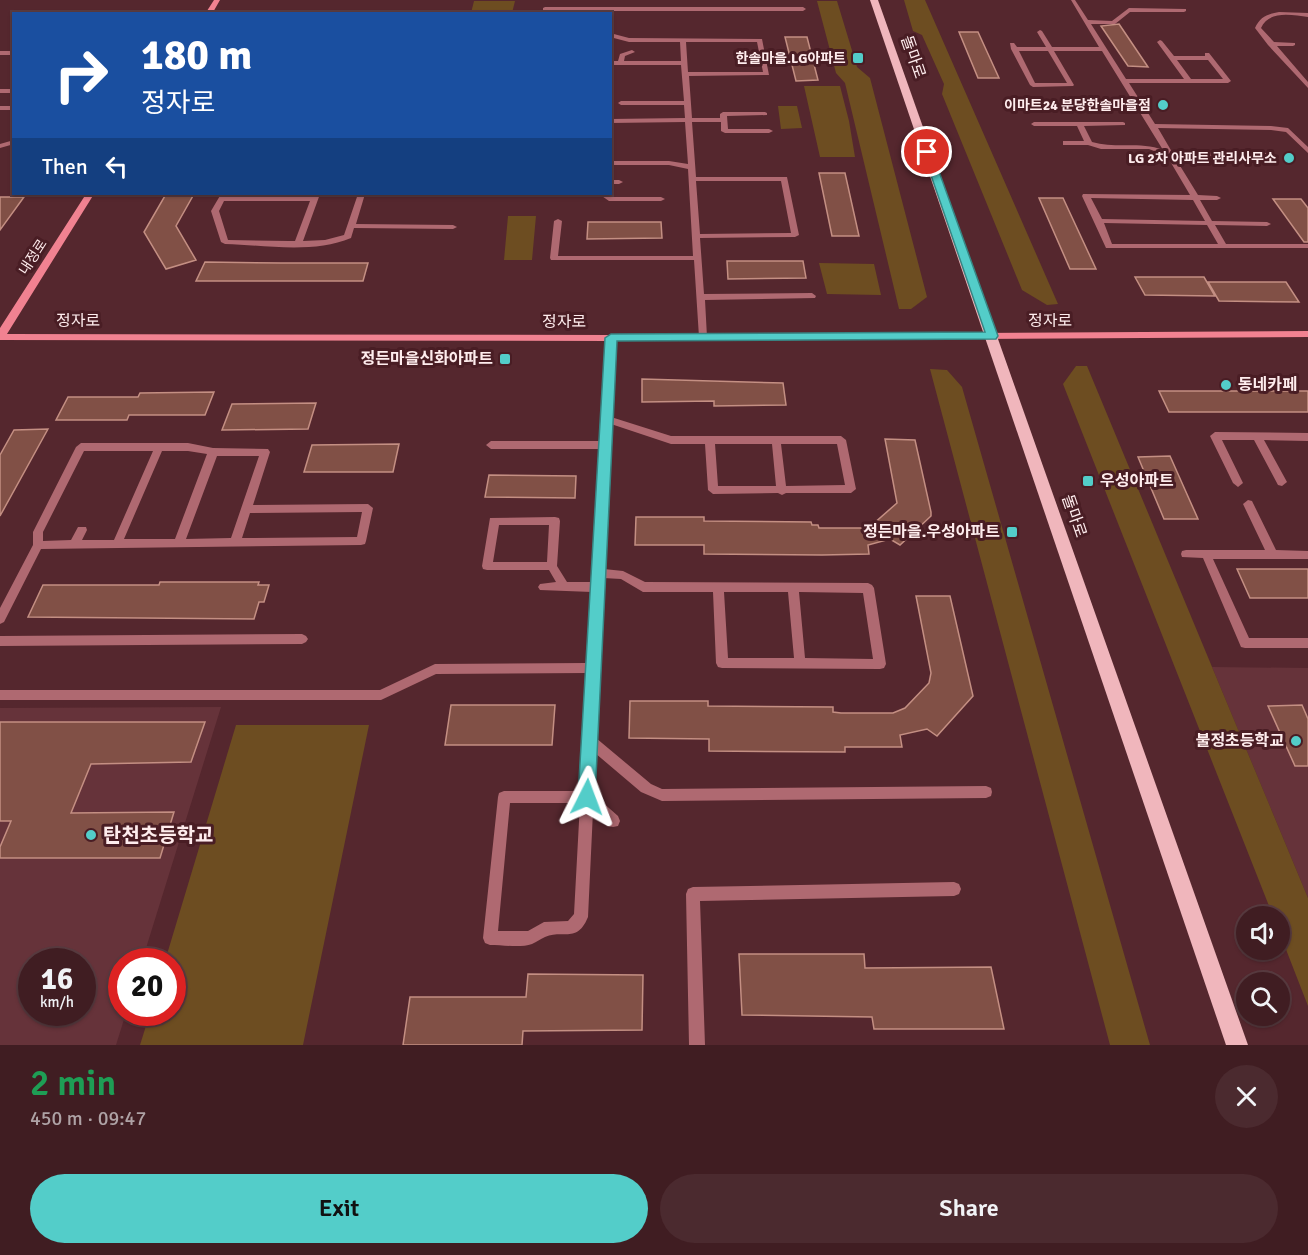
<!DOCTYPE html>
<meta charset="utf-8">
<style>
:root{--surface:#401d22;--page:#4b2a2f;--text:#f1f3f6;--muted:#aea2a5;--line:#593b40;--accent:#53cdc9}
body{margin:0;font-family:Signika,"Noto Sans KR",sans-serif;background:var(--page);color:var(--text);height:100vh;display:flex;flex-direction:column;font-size:22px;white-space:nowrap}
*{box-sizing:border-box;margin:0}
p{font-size:20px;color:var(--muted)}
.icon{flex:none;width:33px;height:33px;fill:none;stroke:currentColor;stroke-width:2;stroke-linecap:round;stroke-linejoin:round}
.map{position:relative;height:1045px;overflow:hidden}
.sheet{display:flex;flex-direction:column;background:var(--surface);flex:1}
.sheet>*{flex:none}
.top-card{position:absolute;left:12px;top:12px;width:600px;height:183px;border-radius:0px;box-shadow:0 2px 4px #0004,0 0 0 2px var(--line);background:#1a4fa0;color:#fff;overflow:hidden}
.controls{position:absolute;left:1236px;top:906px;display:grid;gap:12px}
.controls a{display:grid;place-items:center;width:54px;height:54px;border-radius:50%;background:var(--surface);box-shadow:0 2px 4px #0004,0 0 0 2px var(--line);font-size:30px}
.speed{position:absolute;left:18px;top:948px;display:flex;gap:12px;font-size:30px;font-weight:700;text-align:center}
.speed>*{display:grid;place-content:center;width:78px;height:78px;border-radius:50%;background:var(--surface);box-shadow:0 2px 4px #0004,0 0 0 2px var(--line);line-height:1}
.speed small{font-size:15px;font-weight:400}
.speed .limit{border:9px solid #d22;background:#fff;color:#111}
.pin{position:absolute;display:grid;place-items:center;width:51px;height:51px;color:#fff;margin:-26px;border:3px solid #fff;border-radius:50%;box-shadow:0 2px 6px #0007}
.me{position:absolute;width:66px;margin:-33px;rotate:3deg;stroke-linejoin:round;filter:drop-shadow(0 0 4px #0008)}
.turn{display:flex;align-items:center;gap:21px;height:126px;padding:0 30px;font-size:27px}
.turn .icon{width:78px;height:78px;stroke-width:2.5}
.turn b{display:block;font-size:42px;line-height:51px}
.then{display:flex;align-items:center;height:57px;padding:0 30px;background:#0003;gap:12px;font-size:22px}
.round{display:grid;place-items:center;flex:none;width:63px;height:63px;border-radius:32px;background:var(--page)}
.summary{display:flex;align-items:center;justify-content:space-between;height:102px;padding:0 30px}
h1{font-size:36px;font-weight:600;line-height:45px;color:#1e9e55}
.action{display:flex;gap:12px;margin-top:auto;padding:12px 30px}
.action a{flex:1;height:69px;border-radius:36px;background:var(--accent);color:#111;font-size:24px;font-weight:600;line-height:69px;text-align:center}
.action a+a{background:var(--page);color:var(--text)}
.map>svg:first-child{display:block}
.built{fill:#66333a;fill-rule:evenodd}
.green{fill:#6d4d21}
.building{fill:#815046;stroke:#c48f83;stroke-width:1.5}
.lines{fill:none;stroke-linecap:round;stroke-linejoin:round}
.lane{fill:#af6971;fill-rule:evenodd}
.secondary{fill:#f18291;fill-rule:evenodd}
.primary{fill:#f0b6bc;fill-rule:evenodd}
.route{fill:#53cdc9;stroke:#368583;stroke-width:1.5}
.poi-dot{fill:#53cdc9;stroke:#491d24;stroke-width:2}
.labels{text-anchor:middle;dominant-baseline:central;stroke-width:6;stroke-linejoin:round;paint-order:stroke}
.far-poi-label{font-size:14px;font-weight:bold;fill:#feeced;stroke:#491d24;text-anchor:end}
.far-street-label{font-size:14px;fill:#feeced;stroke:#491d24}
.street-label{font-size:16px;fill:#feeced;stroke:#491d24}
.poi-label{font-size:16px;font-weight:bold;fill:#feeced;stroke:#491d24;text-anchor:end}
.near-poi-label{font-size:20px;font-weight:bold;fill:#feeced;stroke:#491d24;text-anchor:start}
</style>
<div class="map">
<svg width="1308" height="1045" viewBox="0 0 1308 1045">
<rect width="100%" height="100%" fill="#55272e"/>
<path class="built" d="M1212 667 1308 668V898Z
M221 707 142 961 122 962V1012L126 1013 116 1045H0V708ZM32 962H82V1012H32Z"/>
<path class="green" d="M904 0H925L1058 304 1047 305 1022 290 942 94 944 84 922 35 913 31Z
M474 1H515L512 13H471Z
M817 1H837L857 67 870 78 927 297 911 309H899L845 83 836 73Z
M804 86H840L849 121 855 157H820Z
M778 106H797L802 128 781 129Z
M508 216H536L532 260H504Z
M819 263 874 264 881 295 827 294Z
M1076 366H1087L1308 898V1006L1280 934V916H1273L1063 384Z
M930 369 947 370 962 387 1150 1045H1110Z
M236 725H369L303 1045H140L150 1013 172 1012V962L165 961Z"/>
<path class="building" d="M1119 24 1148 67 1128 66 1101 26Z
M959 32H978L999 78H978Z
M785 37H807L818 80 796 81Z
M819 173H845L859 236H832Z
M166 194H194L176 226 196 260 166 269 144 232Z
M0 197H24L0 230Z
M1039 198H1063L1096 269H1070Z
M1273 199H1301L1308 208V242H1304Z
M588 222H661L662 238 587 239Z
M727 261H803L806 278 728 279Z
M205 262 281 263H368L363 281H196Z
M1135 277H1204L1215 296 1145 295Z
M1208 282H1286L1299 302 1219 301Z
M642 379 783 383 786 405 714 406V401L642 402Z
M1159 391H1308V412H1169Z
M214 392 205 415H129L127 420H56L68 397H138L140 393Z
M316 403 308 429 222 430 232 404Z
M48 429 0 516V455L14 430Z
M885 439 915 440 931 512V516L900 545 890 539 868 545 869 554 822 555 704 554V545H635L636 517H704V521L811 522 812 525H818L819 528H862L873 524 897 503Z
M399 444 393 472H304L312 445Z
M1170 456 1198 519H1164L1138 457Z
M489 475 576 476 575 498 485 497Z
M1237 569H1308V598H1250Z
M160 582H259L258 585H269L264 602H259L254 619 28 617 43 585H159Z
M916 596H950L973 696 937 736 927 729 900 735 902 747H845V752L709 751V739L629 738 630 701H708V706L833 707V712L841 713H893L905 708 929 683 931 673Z
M451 705H555L552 745H445Z
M1302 705 1308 719V766H1295L1268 706Z
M0 722H205L191 762 91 764 71 813 174 812 160 858H0V847L11 821H0Z
M739 954H864L865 968 991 967 1004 1029H874L872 1017 742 1015Z
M528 974 643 975 642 1030 523 1031 522 1045H403L410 997H526Z"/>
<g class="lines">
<path class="lane" d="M1071 0H1075L1088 20 1112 21 1129 8 1186 9V11L1184 12H1130L1115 24H1091L1126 79H1184L1157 42 1160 40 1162 41 1174 56H1205V53H1209L1231 81 1228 83H1129L1155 124 1271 126 1288 128 1308 147V153L1286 132 1271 130 1158 128 1172 152 1272 153 1273 155 1269 157 1174 156 1198 195 1217 196 1221 198 1217 200H1200L1212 221 1267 222 1271 224 1267 226 1215 225 1226 244H1308V248H1106L1082 196 1083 194 1190 195 1167 156 1149 149H1101L1088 145H1063V141H1084L1077 126H1034L1031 124 1034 122H1123L1125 123V125L1084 126 1092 142C1115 149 1140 141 1163 150L1102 51H1054L1074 85 1073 86 1033 87 1030 85 1011 49 1010 43H1014L1017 47H1046L1037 32 1040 30 1042 31 1052 47H1099ZM1019 51H1048L1067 83H1035ZM1177 60H1208L1223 79H1191ZM1091 198 1193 200 1205 221 1102 219ZM1104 223 1207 225 1218 244H1112Z
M545 7H803L806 9 803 11H604V14H598V11L543 10V8Z
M1279 12 1308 13V17C1292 15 1269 10 1261 28L1274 42 1295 43V45L1293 46H1277L1308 82V88L1268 45 1255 28C1260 17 1267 14 1279 12Z
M610 33 629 38 762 39 769 75 689 76 692 118H720V114L723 112H765L767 113V115L727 116 728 129H769L773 131 769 133H725L721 131V122H692L696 177H787L799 235 795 237 700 238 704 294 812 293 816 296 815 298 705 300 707 337 703 340 699 337 694 260H551L550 258 554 221 558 219 562 221 558 256H693L688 169 669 165H610V161H669L688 164 685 122 610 123V119L685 118 684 105H621L618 103 621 101H684L681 65H610V61H618L620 54 632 50 635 52 625 56 624 61H681L680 42H629L610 37ZM686 42H757L763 72H688ZM696 181H781L791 233 700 234Z
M0 51H14V55H0Z
M0 89H14V93H0Z
M0 106H14V110H0Z
M14 140V144L0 148V144Z
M610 180H619L623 182 619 184H610Z
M221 194H227L226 197H312L314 194H320L303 241 325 240 344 235 358 194H365L356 224 453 225 457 227 453 229 354 228 351 238C313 254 265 245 225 244L221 242 211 211ZM224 201H310L295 241H289L228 240 219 211Z
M599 194H607L611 197H661L665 199 661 201H609Z
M611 335 615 338 611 417 671 436H841L846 440 856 489 851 493H786L782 495 778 493 713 494 708 490 705 444H671L611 424 604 569 623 571 645 582 868 583 872 585 874 588 886 664 884 668 880 669 722 668 718 667 716 663 713 592H643L621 579 603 578 596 738 651 784 662 789 986 786 991 788 992 792 991 796 986 798 662 801 641 792 595 753 593 794 618 816 620 821 618 826 613 827 608 826 593 811 588 917C577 944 563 929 545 937 540 939 537 942 532 944 521 948 503 945 490 945L485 943 483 938 498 797 499 793 504 791H581L587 673 436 674 381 700H0V690H380L435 664 587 663 592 592 540 590 538 587 540 584 556 582 549 570H487L483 569 482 566 490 518 555 517 559 518 560 521 557 566 567 582H592L600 449H491L486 445 491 441H600L607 338ZM715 444H772L776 486H718ZM781 444H837L845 485 786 486ZM499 525H549L547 562H493ZM724 592H788L794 658H728ZM799 592 863 593 873 659 805 658ZM510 803H580L574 914 568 921 544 922 528 931H498Z
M1215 432 1308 433V441L1264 440 1287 482 1282 486 1278 485 1254 440H1222L1243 483 1238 487 1233 483 1210 436Z
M81 443H188L213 448 268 449 270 452 253 505 368 504 373 508 366 541 365 544 361 545 41 549 4 622 0 624V608L33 545V532L76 447ZM84 451H153L114 540H82L87 530 86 527H78L71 540 43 541V532ZM162 451H188L207 454 175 539H124ZM217 456H259L231 538 186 539ZM362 512 357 537 242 538 250 513Z
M1248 500 1252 501 1276 550 1308 551V559H1213L1249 638H1308V648H1245L1241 647 1203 558 1182 557 1181 554 1182 551 1186 550H1265L1243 504Z
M302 634 306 636 308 639 306 642 302 644 0 646V636Z
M954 882 959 884 961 889 959 894 954 896 700 901 705 1045H689L686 894 688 889 693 887Z"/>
<path class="secondary" d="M214 0H220L212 14H205Z
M86 194H94L7 334 611 335 1308 331V337L611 341 0 340V328Z"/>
<path class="primary" d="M870 0H878L1248 1045H1226Z"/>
</g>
<path class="route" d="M927 149 932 152 998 336 996 339 617 341 595 797 593 803 587 805 581 803 578 797 605 338 611 334 985 332 923 152Z"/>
<g class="poi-dot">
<rect x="852" y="52" width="12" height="12" rx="3"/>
<circle cx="1163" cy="105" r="6"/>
<circle cx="1289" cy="158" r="6"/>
<rect x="499" y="353" width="12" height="12" rx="3"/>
<circle cx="1226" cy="385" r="6"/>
<rect x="1082" y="475" width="12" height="12" rx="3"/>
<rect x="1006" y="526" width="12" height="12" rx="3"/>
<circle cx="1296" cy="741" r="6"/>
<circle cx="91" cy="835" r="6"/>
</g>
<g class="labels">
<g class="far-poi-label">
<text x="846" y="58">한솔마을.LG아파트</text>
<text x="1151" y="105">이마트24 분당한솔마을점</text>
<text x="1277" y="158">LG 2차 아파트 관리사무소</text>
</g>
<g class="far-street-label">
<text transform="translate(33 257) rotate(-57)">내정로</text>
</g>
<g class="street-label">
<text transform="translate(913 57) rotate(71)">돌마로</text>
<text x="78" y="321">정자로</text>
<text x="1050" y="321">정자로</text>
<text x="564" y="322">정자로</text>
<text transform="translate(1074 516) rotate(71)">돌마로</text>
</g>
<g class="poi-label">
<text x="493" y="359">정든마을신화아파트</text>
<text x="1238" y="385" text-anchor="start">동네카페</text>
<text x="1100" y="481" text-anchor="start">우성아파트</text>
<text x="1000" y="532">정든마을.우성아파트</text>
<text x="1284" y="741">불정초등학교</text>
</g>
<g class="near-poi-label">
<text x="103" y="835">탄천초등학교</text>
</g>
</g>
</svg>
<div class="controls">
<a><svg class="icon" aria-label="sound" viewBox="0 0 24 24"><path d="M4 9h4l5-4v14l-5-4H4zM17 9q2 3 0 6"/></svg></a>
<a><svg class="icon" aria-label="search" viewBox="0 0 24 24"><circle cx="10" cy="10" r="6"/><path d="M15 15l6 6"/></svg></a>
</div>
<div class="speed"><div>16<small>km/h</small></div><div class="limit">20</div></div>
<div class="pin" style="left:927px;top:152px;background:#d93025"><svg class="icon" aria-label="arrive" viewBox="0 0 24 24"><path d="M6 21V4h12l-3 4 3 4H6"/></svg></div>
<svg class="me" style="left:587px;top:797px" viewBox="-20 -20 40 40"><path d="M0-17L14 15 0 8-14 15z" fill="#53cdc9" stroke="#fff" stroke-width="4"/></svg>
<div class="top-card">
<div class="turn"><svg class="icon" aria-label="right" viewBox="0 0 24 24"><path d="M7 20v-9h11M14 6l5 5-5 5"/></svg><div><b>180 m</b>정자로</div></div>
<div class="then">Then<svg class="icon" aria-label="left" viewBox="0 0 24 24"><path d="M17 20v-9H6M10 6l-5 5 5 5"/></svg></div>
</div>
</div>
<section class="sheet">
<div class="summary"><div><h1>2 min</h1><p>450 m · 09:47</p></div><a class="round"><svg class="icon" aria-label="close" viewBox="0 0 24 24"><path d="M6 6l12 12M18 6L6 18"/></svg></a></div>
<div class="action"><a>Exit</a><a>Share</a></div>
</section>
